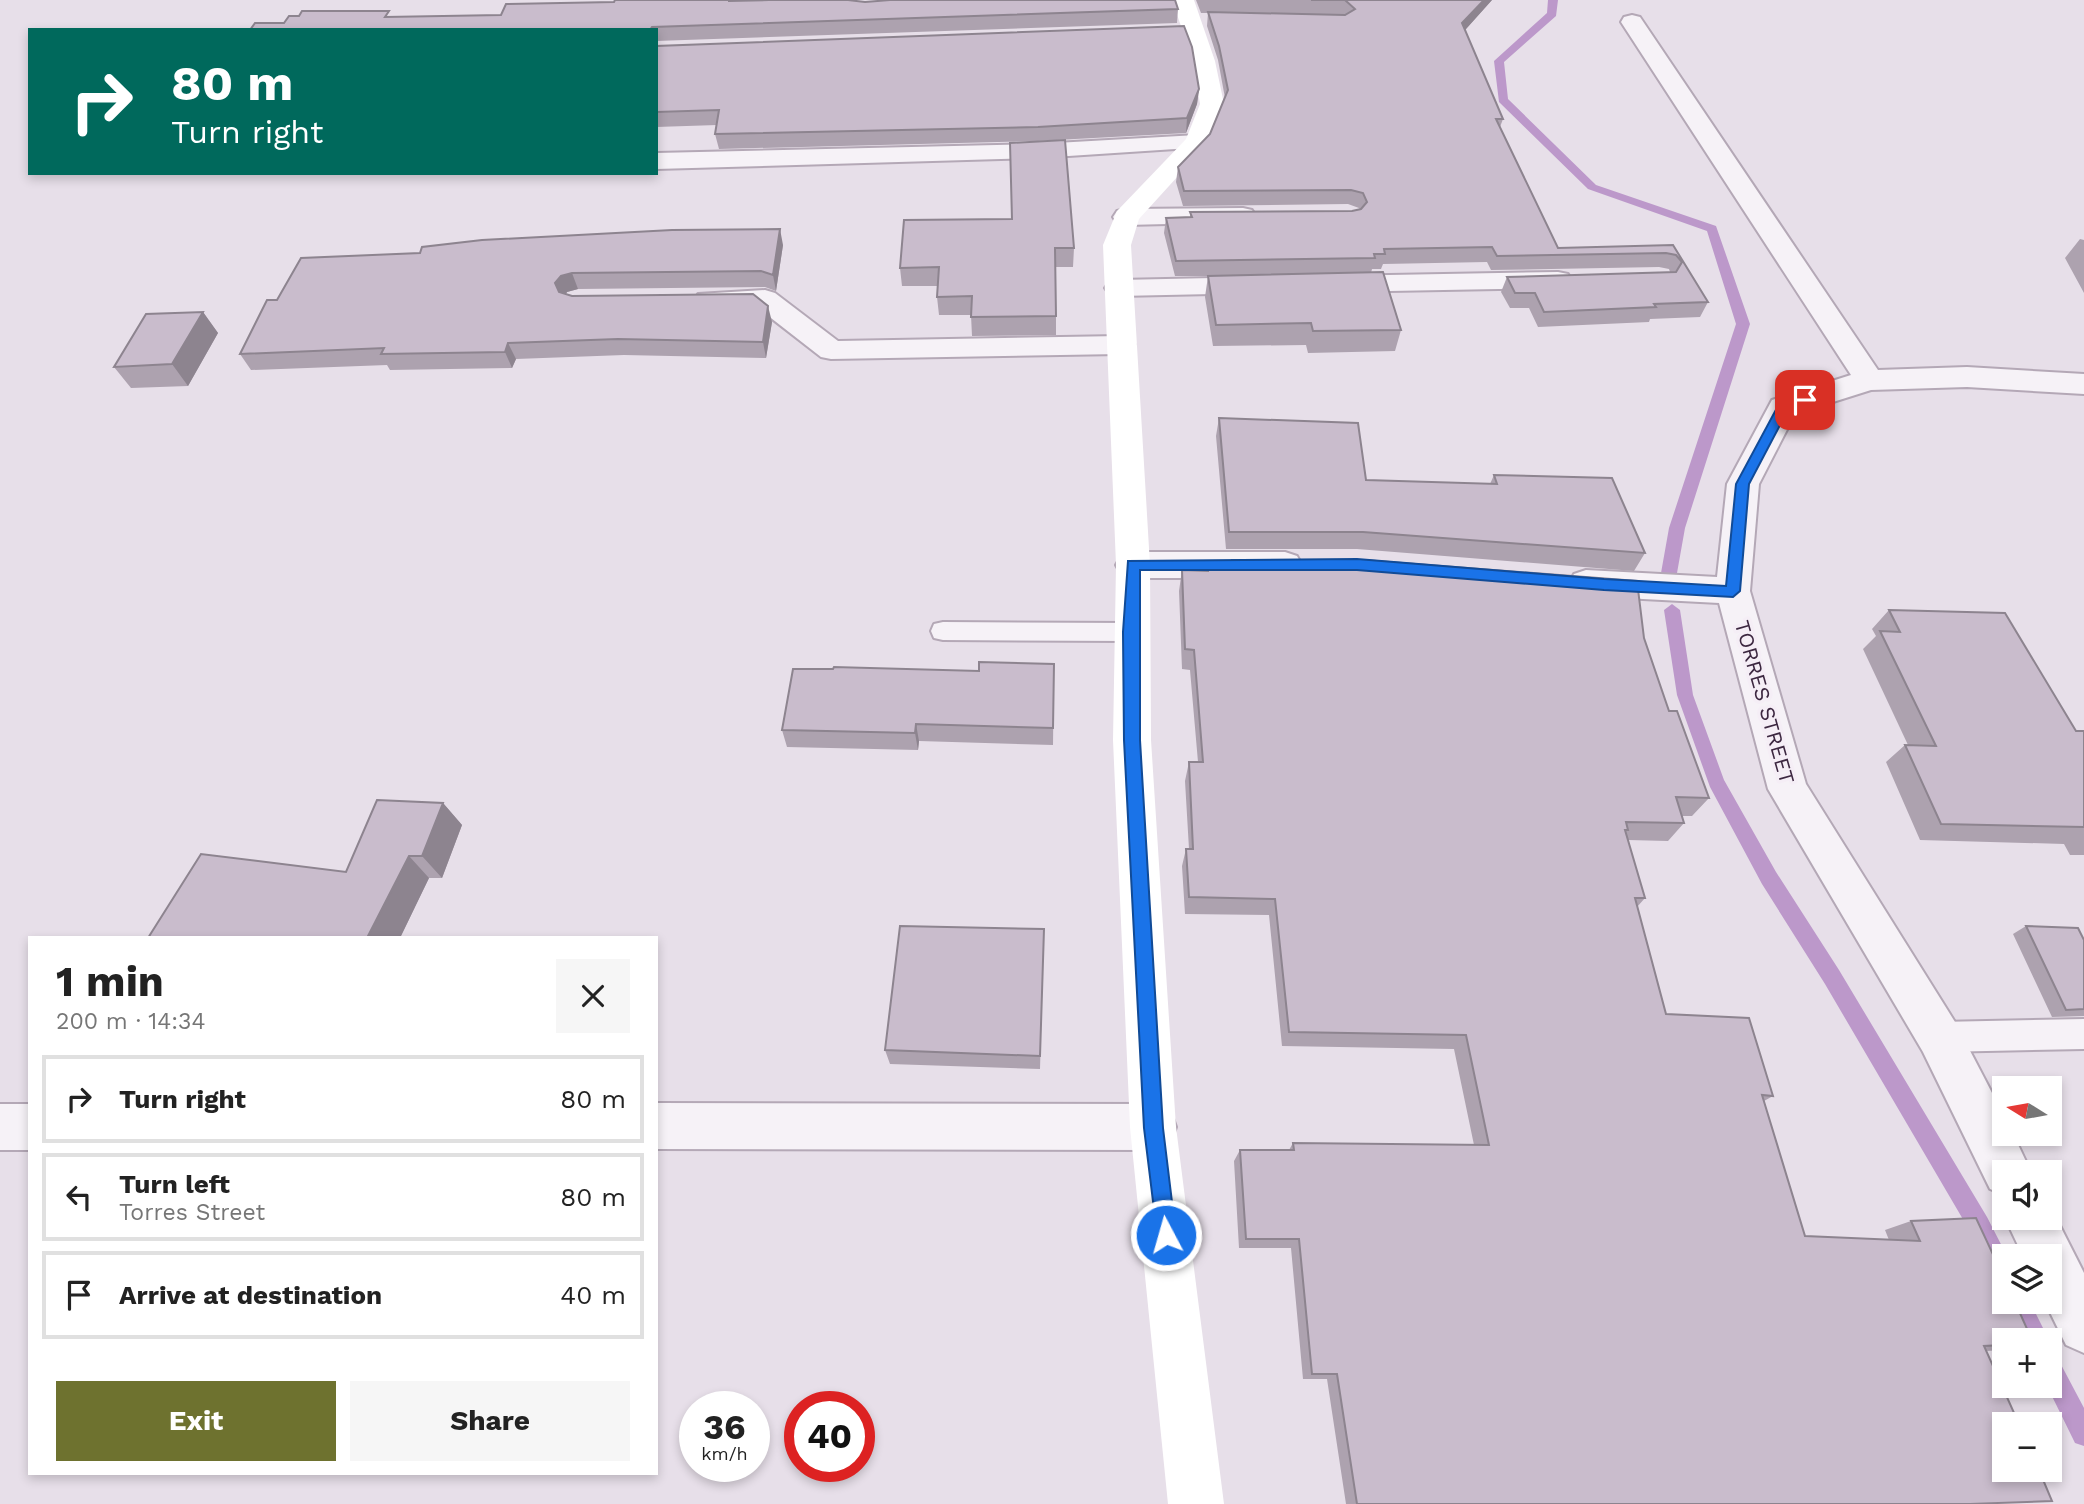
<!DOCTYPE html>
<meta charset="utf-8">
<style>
:root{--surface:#fff;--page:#f6f6f6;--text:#222;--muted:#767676;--line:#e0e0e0;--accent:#6e722f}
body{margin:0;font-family:"Work Sans",sans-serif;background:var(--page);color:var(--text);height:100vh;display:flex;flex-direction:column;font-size:26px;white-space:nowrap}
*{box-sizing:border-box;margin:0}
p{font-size:23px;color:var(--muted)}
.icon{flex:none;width:38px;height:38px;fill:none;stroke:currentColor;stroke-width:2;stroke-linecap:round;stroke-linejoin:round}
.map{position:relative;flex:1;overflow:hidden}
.sheet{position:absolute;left:28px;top:936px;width:630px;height:539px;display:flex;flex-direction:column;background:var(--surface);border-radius:0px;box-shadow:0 4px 10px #0003}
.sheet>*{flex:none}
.guide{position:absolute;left:28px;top:28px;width:630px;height:147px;border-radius:0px;box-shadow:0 4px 10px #0003;background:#00695c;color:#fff;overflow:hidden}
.needle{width:46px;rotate:281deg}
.controls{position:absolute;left:1992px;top:1076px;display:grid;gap:14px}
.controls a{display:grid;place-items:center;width:70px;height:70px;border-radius:0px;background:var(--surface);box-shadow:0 4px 10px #0003;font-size:35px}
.speed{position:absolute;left:679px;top:1391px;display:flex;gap:14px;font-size:35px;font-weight:700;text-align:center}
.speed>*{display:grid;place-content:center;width:91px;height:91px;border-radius:50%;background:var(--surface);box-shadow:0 4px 10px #0003;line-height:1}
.speed small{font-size:18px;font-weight:400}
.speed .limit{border:10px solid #d22;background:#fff;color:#111}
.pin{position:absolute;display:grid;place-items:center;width:60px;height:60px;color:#fff;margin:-30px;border-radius:14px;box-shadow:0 4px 10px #0006}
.me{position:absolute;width:77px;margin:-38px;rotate:354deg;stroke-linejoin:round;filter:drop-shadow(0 0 5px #0008)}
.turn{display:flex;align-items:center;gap:24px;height:147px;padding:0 28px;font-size:32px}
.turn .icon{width:91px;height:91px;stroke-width:2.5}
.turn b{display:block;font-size:49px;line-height:60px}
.round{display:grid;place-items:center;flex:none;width:74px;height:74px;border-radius:0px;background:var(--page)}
.headline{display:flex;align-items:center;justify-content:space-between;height:119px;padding:0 28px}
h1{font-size:42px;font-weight:700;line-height:52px}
.cta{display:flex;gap:14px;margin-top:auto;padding:14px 28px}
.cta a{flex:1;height:80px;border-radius:0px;background:var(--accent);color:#fff;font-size:28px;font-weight:700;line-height:80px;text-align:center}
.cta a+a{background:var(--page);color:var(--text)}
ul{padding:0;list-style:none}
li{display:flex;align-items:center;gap:21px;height:88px;margin:0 14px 10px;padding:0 14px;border:4px solid var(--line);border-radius:0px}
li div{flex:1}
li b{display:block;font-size:26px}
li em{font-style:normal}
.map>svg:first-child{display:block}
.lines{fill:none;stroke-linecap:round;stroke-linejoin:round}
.stream{fill:#bc98ca;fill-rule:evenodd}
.lane-casing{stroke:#b4a8b6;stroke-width:4}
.street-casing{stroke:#b4a8b6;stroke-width:4}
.lane{fill:#f6f2f7;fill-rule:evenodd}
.street{fill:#f6f2f7;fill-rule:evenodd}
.secondary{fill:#fff;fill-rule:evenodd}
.wall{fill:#ada2af;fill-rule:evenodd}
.shaded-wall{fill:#8d848f}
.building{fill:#c9bccc;stroke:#8d848f;stroke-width:2}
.route{fill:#1a73e8;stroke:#114b97;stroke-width:2}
.labels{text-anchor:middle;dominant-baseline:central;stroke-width:7;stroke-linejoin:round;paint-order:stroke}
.street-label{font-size:21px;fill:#3c2740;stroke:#f5eef6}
</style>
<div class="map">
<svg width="2084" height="1504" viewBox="0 0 2084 1504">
<rect width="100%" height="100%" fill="#e7dfe9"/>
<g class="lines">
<path class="stream" d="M1548 0H1558L1556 16 1504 62 1508 99 1596 185 1716 226 1750 324 1685 528 1677 573 1669 579 1661 573 1669 528 1736 324 1707 231 1588 189 1499 102 1494 61 1547 13Z
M1672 604 1680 610 1693 695 1724 780 1776 872 1839 970 1987 1217 2007 1256H2004V1286L1996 1283 1971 1233 1825 984 1762 884 1710 787 1677 695 1664 610Z
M2006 1302H2030L2049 1340H2025Z
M2049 1353 2057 1357 2084 1408V1446L2075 1443 2047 1386H2049Z"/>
<g class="lane-casing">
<path id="lane" d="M943 622 1131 623 1140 625 1143 632 1140 639 1131 641 943 640 934 638 931 631 934 624Z
M2084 1019V1049L1939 1052 1928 1047 1924 1037 1928 1027 1939 1022Z"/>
</g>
<g class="street-casing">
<path id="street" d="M1632 15 1640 17 1878 370 1967 367 2084 374V394L1967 387 1871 390 1795 414 1759 484 1750 591 1806 784 1955 1022 2004 1116V1134H2013L2031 1172H2004V1195L1990 1189 1923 1052 1768 789 1719 603 1586 596 1574 592 1569 583 1574 574 1586 570 1717 577 1727 484 1772 400 1851 375 1621 22 1624 17Z
M1197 135 1206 137 1209 142 1206 147 1038 158 656 169V153L1038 144Z
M1243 208 1252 210 1256 216 1252 222 1126 225 1117 223 1113 217 1117 211 1126 209Z
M1558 272 1568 274 1572 280 1568 286 1558 288 1334 292 1324 290 1320 284 1324 278 1334 276Z
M1260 277 1270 279 1274 285 1270 291 1260 293 1119 296 1109 294 1105 288 1109 282 1119 280Z
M765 290 775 293 838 341 1120 336 1130 338 1135 345 1130 352 1120 354 831 359 821 357 758 308 708 309 698 306 694 300 698 294Z
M1133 552H1285L1297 556 1302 565 1297 574 1285 578H1133L1121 574 1116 565 1121 556Z
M656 1103 1153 1104 1170 1110 1176 1127 1170 1144 1153 1150 656 1149Z
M0 1104H30V1150H0Z
M2049 1204 2084 1273V1353L2066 1345 2045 1302H2049V1256H2023L2005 1218H2049Z"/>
</g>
<use href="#lane" class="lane"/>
<use href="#street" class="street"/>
<path class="secondary" d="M1172 0H1194L1215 61 1224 104 1209 142 1139 219 1131 245 1150 565 1151 740 1176 1127 1224 1504H1168L1130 1127 1113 740 1116 565 1103 245 1117 211 1186 139 1200 104 1193 61Z"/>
</g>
<path class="wall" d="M615 0 865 2 1178 9 1177 23 656 41V30H250L284 23 392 17 501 15 614 2Z
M1196 0H1492L1465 30 1503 119 1500 127 1558 248 1673 245 1708 302 1700 317 1650 319 1649 322 1538 327 1529 308H1510L1501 292 1507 277 1670 272 1669 269 1659 267 1491 270 1487 262 1383 264 1381 269H1372L1371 273 1401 330 1395 351 1308 353 1306 345 1213 346 1205 297 1208 276H1175L1164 233 1166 218 1190 217V212L1352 211 1360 209 1359 208 1348 204 1183 206 1176 182 1178 167 1210 134 1225 98 1218 60 1207 26 1208 13H1201ZM1290 14H1342L1343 15Z
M656 46 1199 89 1197 104 1186 133 1038 141 719 149 715 134 717 125 656 127Z
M904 220 1074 248 1073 267H1056V335L972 336 971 315H939L937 297 938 286H902L900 268Z
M2080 239 2084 240V293L2065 258Z
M783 245 776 291 765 287 578 289 567 292 566 294 572 296 772 322 766 358 624 355 516 359 512 368 390 370 387 365 251 370 240 354 277 300Z
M203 312 218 333 188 386 131 388 114 367Z
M1219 418 1366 480 1490 484 1494 475 1645 553 1634 571 1357 549H1226L1216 436Z
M1232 560 1644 638 1669 711 1709 798 1692 816H1682L1684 823 1668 841 1628 840 1645 898 1637 907 1666 1014 1773 1096 1764 1101 1805 1236 1889 1240 1885 1230 1911 1221 2004 1340V1350L1986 1351 1970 1504H1346L1327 1379H1303L1291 1248H1239L1234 1161 1240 1150H1289L1293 1143 1474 1145 1454 1049 1282 1046 1269 915 1185 914 1182 866 1186 849H1189L1185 781 1189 762H1198L1190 670 1182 669 1179 591 1182 570 1207 571 1208 567 1231 568Z
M1889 610 2076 731H2084V855H2070L2064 844 1920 840 1886 762 1905 745H1908L1863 649 1876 636 1872 629Z
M1054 664 1053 745 919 741 918 750 787 747 782 730 979 671Z
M443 803 462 825 442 878H429L400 938H148L346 872Z
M2026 926 2084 940V1016L2052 1017 2013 934Z
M1044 929 1040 1069 890 1064 885 1050Z"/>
<path class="shaded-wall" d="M1484 0H1492L1458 38 1462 23Z
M1199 89 1197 104 1186 133 1187 118Z
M780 229 783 245 776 291 773 275Z
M572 273 578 289 567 292 562 300 555 283 561 276Z
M768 306 772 322 766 358 763 342Z
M203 312 218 333 188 386 172 364Z
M508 343 516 359 512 368 505 352Z
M916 724 919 741 918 750 915 733Z
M443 803 462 825 442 878 422 856Z
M409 856 429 878 400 938H367Z"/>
<path class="building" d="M615 0H729V1L769 0H848L865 2 890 0H1175L1178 9 652 27 650 30H250L255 23H284L289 16H299L302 11H389L385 17 501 15 506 4 614 2Z
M1311 0H1484L1462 23 1503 119H1496L1558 248 1673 245 1708 302 1654 304 1656 307 1544 312 1535 293H1515L1507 277 1676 272 1682 262 1676 255 1666 253 1497 256 1492 247 1384 249 1385 254H1374L1375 258 1176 261 1166 218 1192 217 1190 212 1352 211 1361 209 1367 202 1363 193 1351 190 1184 191 1178 167 1210 134 1228 90 1219 46 1208 12 1345 15 1355 9 1345 0Z
M1184 26 1192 47 1199 89 1187 118 1038 127 715 134 719 110 656 112V46Z
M1065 140 1074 248H1055L1056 316 971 317 972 296 937 297 939 267 900 268 904 220 1012 219 1010 143Z
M780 229 773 275 761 271 572 273 561 276 555 283 559 292 572 296 753 294 768 306 763 342 618 339 508 343 505 352 381 354 384 348 240 354 267 300H277L301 258 420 253 422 247 482 240 672 230Z
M1383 272 1401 330 1313 331 1311 323 1216 325 1208 276Z
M203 312 172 364 114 367 146 314Z
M1219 418 1358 423 1366 480 1497 484 1494 475 1612 478 1645 553 1363 532H1229Z
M1232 560H1364L1637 581 1644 638 1669 711H1677L1709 798 1676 797 1684 823 1626 822 1628 830H1625L1645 898H1635L1666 1014 1749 1018 1773 1096 1762 1095 1805 1236 1920 1241 1911 1221 1976 1218 2004 1278V1302H2015L2032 1340H2004V1345L1984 1346 2019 1424H2004V1470H2039L2052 1501 1970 1504H1357L1337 1374H1312L1299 1239H1246L1240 1150H1294L1293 1143 1489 1145 1466 1035 1289 1032 1275 899 1189 897 1186 849H1193L1189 762H1203L1194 650 1185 649 1182 570 1208 571V567L1233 568Z
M1889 610 2005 613 2076 731H2084V827L1941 824 1905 745 1936 746 1880 631 1900 632Z
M979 662 1054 664 1053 728 916 724 915 733 782 730 793 669H833L834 667 979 671Z
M377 800 443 803 422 856H409L367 938H148L201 854 346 872Z
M900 926 1044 929 1040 1056 885 1050Z
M2026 926 2078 928 2084 940V1009L2066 1010Z"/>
<path class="route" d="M1805 396 1811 400 1788 410 1749 484 1740 591 1733 597 1604 590 1357 570H1140V740L1163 1128 1176 1235 1173 1242 1166 1245 1158 1242 1144 1128 1124 740 1123 632 1128 561 1357 559 1604 579 1726 586 1736 484 1779 404Z"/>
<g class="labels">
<g class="street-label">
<text transform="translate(1765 702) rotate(74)">TORRES STREET</text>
</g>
</g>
</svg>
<div class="controls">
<a><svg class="needle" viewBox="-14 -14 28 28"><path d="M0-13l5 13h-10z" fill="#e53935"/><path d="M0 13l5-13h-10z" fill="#767676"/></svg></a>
<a><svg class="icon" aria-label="sound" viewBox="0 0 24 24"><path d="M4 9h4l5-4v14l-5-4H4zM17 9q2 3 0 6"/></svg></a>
<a><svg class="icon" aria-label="layers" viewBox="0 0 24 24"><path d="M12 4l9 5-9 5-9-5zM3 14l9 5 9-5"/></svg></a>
<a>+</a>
<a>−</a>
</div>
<div class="speed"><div>36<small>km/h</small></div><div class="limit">40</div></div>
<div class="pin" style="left:1805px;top:400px;background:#d93025"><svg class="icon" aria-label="arrive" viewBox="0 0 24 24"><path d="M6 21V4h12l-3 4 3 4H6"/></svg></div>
<svg class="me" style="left:1166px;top:1235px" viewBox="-20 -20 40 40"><circle r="17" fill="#1a73e8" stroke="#fff" stroke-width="3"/><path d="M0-11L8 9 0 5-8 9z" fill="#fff"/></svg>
<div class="guide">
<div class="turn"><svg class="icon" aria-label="right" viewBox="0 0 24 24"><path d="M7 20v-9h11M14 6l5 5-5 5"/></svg><div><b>80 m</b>Turn right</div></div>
</div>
<section class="sheet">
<div class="headline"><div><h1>1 min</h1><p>200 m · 14:34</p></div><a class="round"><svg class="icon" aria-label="close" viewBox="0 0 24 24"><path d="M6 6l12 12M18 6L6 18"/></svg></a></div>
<ul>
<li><svg class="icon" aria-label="right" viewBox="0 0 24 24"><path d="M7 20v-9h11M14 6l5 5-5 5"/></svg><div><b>Turn right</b></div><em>80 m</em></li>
<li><svg class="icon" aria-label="left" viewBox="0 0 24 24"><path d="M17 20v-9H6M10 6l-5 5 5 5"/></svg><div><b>Turn left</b><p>Torres Street</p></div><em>80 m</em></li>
<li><svg class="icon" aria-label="arrive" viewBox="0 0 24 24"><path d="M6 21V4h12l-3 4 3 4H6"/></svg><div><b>Arrive at destination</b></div><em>40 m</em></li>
</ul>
<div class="cta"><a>Exit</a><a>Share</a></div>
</section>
</div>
